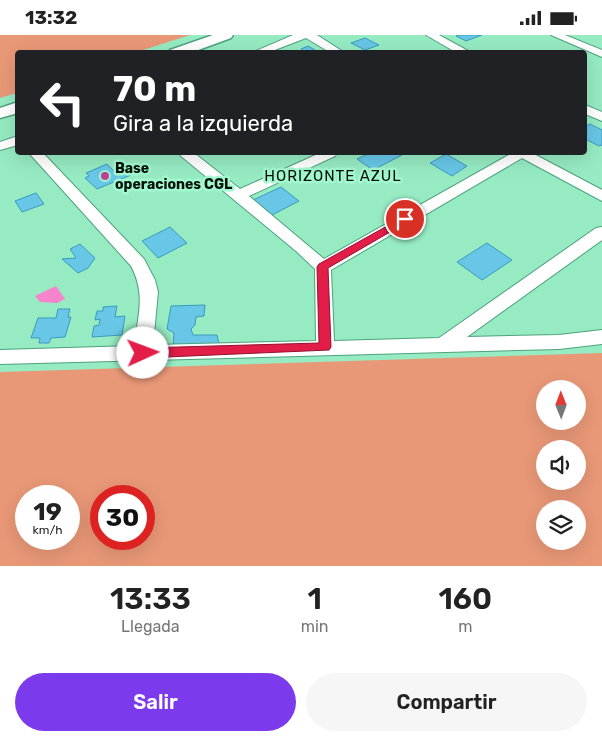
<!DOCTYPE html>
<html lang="es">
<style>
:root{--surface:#fff;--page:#f6f6f6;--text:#222;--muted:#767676;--accent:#7c3aed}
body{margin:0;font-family:Rubik,sans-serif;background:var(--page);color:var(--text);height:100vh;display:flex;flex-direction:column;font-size:19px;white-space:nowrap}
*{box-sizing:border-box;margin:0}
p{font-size:16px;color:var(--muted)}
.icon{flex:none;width:28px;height:28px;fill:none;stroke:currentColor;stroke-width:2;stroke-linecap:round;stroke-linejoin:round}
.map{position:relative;height:531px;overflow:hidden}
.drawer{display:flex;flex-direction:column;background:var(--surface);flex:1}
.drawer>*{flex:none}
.top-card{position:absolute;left:15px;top:15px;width:572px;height:105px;border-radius:5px;box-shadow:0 5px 20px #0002;background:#202124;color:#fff;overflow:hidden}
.needle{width:32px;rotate:359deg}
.fabs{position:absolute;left:536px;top:345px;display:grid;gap:10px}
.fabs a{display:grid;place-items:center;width:50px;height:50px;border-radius:50%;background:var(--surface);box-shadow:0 5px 20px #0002;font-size:25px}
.speed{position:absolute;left:15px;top:450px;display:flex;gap:10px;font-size:25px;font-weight:700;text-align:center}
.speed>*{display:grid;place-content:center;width:65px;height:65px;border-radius:50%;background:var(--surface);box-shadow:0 5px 20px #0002;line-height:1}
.speed small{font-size:12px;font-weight:400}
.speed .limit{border:8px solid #d22;background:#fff;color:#111}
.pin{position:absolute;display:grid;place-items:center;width:42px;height:42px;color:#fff;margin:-21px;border:2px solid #fff;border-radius:50%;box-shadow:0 1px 5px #0007}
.me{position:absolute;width:55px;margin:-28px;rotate:88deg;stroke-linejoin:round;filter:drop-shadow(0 0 4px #0008)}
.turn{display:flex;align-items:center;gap:18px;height:105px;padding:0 15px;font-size:22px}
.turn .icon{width:65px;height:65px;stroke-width:2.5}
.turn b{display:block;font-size:35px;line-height:42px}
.eta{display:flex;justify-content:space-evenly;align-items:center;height:85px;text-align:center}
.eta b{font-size:30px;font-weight:600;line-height:35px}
.primary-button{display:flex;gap:10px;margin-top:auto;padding:10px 15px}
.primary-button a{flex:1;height:58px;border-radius:30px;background:var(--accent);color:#fff;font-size:20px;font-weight:600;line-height:58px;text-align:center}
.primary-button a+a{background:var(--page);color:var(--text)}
.status{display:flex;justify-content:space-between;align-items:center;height:35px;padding:0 25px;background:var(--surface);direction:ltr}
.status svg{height:14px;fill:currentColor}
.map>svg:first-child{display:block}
.green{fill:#e99877;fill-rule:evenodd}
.water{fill:#f883cd}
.building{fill:#68c6e6;stroke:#3a9bbb}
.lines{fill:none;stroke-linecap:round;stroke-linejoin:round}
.minor-casing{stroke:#4da27d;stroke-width:2}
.tertiary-casing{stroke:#4da27d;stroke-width:3}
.minor{fill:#fff;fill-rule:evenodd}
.tertiary{fill:#fff;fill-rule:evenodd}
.route{fill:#e11d48;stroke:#92132f}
.poi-dot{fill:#bc4294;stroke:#a3f8d0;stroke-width:2}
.labels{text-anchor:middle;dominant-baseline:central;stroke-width:5;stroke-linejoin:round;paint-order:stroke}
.poi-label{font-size:14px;font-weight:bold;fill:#001108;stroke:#a3f8d0;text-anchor:start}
.neighbourhood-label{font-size:15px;letter-spacing:1px;fill:#001108;stroke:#a3f8d0}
</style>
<div class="status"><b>13:32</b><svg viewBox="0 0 49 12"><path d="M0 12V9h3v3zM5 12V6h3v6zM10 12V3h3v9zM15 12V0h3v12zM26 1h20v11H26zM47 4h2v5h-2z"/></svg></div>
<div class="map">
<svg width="602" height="531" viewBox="0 0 602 531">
<rect width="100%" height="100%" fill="#96ebc3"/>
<path class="green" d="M0 0H190L137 17 18 18 17 58 0 63Z
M602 318V531H0V337ZM545 354H578V386H545ZM545 414H578V446H545ZM26 461H69V504H26ZM101 461H144V504H101ZM545 474H578V506H545Z"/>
<path class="water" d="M56 251 65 264 57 268 40 267 35 261Z"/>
<path class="building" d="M458 0H482L466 6 456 1Z
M365 3 379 10 365 15 351 8Z
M308 11 320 18H305L301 14Z
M590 89 602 95V110L599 111 585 104V92Z
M370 118H398L402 120 373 135 357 124Z
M446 119 467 131 452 141 430 128Z
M107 129 116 138 125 134 131 140 97 154 85 143 89 141 86 138Z
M281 152 299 166 272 180 253 165Z
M36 158 44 169 22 177 15 166Z
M170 192 187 208 158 223 142 206Z
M487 208 512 225 482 245 457 227Z
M80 209 95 223 88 233 78 238 62 224 76 223 70 214Z
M205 270 204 281 196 282 195 290 191 294 193 300H217L219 309 173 312 174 298 167 294 171 271Z
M117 271 115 282 125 281 122 300 92 302 94 291 99 290 100 284 95 285 97 276H103V272Z
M58 274H70L68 282H71L65 302 51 303 49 308H39L40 303H31L38 283H56Z"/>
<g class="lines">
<g class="minor-casing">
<path id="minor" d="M293 0H317L345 18H331L306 3 267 18H251Z
M426 0H439L472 18H457Z
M551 0H565L602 15V22Z
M585 70 602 77V86L585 79Z
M18 101V110L0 115V107Z
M29 118H43L144 224 155 245 158 257 153 310 316 306 315 234 296 216 181 121 179 118H194L240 154 320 118H337L335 121 249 161 324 224 512 118H532L602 155V166L522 123 331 235 334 306 439 303 596 193 602 192V205L467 302 559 300 602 295V309L559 314 0 329V315L134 311C138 281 146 259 131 231Z"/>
</g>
<g class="tertiary-casing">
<path id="tertiary" d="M213 0H233L231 3 190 18H168L170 15Z
M18 67V78L0 83V73Z"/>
</g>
<use href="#minor" class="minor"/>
<use href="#tertiary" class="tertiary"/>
</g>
<path class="route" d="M405 181 409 182V186L328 233 331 312 329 315 143 323 138 321 137 318 138 315 143 313 319 308 317 232 319 229Z"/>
<circle class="poi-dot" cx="105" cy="141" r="5"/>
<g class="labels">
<g class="poi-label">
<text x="115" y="133">Base<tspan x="115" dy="16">operaciones CGL</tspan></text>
</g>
<g class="neighbourhood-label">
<text x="333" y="141">HORIZONTE AZUL</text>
</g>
</g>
</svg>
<div class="fabs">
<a><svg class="needle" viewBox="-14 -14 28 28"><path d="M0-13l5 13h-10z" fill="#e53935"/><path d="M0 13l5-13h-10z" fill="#767676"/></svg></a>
<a><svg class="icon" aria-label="sound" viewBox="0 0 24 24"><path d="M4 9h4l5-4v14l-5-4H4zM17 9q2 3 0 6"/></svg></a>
<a><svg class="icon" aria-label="layers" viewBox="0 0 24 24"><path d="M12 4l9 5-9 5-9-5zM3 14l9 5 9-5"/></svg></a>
</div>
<div class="speed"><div>19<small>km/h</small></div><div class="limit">30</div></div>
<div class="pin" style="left:405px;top:184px;background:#d93025"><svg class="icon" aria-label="arrive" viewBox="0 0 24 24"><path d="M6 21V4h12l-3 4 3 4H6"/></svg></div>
<svg class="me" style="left:143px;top:318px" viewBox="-20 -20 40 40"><circle r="19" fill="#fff"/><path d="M0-13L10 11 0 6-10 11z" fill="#e11d48"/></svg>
<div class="top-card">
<div class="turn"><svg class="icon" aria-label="left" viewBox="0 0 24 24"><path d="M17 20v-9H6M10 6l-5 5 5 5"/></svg><div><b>70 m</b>Gira a la izquierda</div></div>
</div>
</div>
<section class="drawer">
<div class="eta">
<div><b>13:33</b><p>Llegada</p></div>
<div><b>1</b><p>min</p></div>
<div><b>160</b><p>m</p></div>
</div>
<div class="primary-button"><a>Salir</a><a>Compartir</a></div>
</section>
